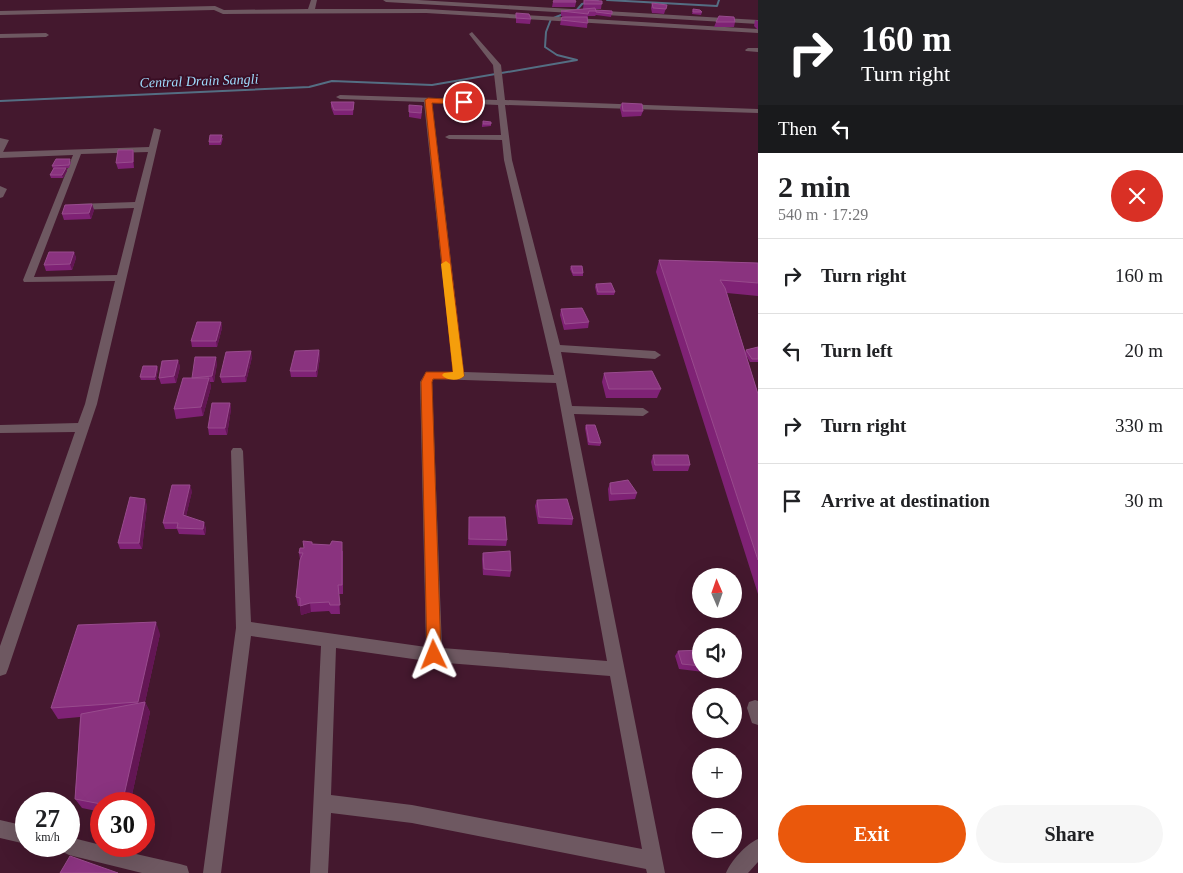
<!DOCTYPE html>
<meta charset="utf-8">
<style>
:root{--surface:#fff;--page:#f6f6f6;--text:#202124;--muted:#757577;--line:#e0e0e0;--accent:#ea580c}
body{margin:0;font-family:Georgia,serif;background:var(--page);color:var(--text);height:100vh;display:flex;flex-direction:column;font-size:19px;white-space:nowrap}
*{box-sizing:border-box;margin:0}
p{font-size:16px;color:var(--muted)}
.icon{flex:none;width:28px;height:28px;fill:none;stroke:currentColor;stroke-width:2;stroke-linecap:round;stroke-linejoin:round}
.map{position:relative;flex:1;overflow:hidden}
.sheet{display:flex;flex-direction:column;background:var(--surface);width:425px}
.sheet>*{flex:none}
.top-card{background:#202124;color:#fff;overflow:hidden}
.needle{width:32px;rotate:358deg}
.controls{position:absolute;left:692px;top:568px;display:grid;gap:10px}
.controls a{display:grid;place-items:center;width:50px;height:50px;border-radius:50%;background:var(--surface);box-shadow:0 5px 20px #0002;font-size:25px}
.speed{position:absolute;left:15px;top:792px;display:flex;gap:10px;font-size:25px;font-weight:700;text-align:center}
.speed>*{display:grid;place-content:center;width:65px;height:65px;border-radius:50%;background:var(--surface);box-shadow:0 5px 20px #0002;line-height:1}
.speed small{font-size:12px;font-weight:400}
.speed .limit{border:8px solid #d22;background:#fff;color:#111}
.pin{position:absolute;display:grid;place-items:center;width:42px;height:42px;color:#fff;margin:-21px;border:2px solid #fff;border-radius:50%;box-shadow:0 1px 5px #0007}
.me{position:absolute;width:55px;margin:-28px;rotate:358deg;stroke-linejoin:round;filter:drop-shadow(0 0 4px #0008)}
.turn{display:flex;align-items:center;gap:18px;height:105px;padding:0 20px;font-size:22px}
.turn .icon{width:65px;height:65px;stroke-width:2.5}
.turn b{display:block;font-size:35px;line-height:42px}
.then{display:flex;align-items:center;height:48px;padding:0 20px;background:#0003;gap:10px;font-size:19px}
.round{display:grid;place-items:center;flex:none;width:52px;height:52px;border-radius:26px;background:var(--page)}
.summary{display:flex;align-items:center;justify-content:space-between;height:85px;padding:0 20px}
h1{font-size:30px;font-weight:700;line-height:38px}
.primary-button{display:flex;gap:10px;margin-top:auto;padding:10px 20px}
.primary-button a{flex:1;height:58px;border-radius:30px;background:var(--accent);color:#fff;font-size:20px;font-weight:700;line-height:58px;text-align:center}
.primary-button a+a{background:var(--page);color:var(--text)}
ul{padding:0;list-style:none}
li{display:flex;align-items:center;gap:15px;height:75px;padding:0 20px;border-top:1px solid var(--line)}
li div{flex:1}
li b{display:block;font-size:19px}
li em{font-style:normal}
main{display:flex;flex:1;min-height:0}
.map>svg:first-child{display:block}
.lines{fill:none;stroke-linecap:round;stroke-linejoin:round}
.stream{stroke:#546e83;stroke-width:2}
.street{fill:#6e5861;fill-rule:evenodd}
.wall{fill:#7f2275}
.shaded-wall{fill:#631654}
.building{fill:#8a337f;stroke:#984b8d}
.route{fill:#ea580c;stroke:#983908}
.slow{fill:#f59e0b}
.labels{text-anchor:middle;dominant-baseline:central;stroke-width:4;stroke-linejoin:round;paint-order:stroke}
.far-water-label{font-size:14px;font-style:italic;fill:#9fddfe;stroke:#390e24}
</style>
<main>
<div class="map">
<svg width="758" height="873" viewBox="0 0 758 873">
<rect width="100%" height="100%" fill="#44182e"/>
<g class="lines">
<path class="stream" d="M607 0 717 6 719 0
M575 12 582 4 598 0
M0 101 309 87 332 81 432 85 577 60 557 55 545 47 546 32 551 19 566 13"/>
<path class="street" d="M311 0H317L315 9H426L758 29V33L426 13 223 14 214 10 0 15V11L215 6 224 10 308 9Z
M383 0H418L758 20V24L386 2Z
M472 32 501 65 505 100 758 109V113L505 105 512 160 560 345 655 351 661 355 655 359 561 352 572 406 643 408 649 412 643 416 574 414 665 873H647L646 869 412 823 331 813 328 873H310L321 646 251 636 221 873H203L236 628 231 451 233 448H241L243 451 251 622 426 647 420 382 426 372H453L424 102 340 99 336 97 340 95 497 100 493 65 469 34ZM432 102 498 105 501 135H449L445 137 449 139 502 140 504 160 554 375 464 372ZM434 379 556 383 607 661 442 648 432 382ZM336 648 434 662 610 676 642 849 412 805 331 795Z
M0 34 46 33 49 35 46 37 0 38Z
M748 48H758V52L746 51 745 50Z
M154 128 161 130 97 404 8 669 6 674 0 676V646L75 432 0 433V425L78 423 85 404 115 281 24 282 23 280 73 155 0 158V138L9 140 3 152H0L149 147ZM148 152 135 202 76 204 71 207 76 210 134 208 117 275 34 277 81 154Z
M0 186 7 189 3 197 0 198Z
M755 700 758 701V725L752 723 747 708 749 702Z
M0 820 26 826V844L0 838Z
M69 837 101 845V846L180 864 187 866 189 873H142L69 855 63 852 60 846H69Z
M758 839V862L748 873H726C731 861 746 844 758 839Z"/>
</g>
<path class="wall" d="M584 0 602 1 601 9H596V10L612 11 611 17 596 15 595 16H588L587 28 560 25 561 20 565 17 561 16V11L583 9Z
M553 2H576L575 7H552Z
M652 3 667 5 664 14 652 13 651 8Z
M693 9 702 12 701 15 692 14Z
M516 13 531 19 530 24 516 23Z
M755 20 758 21V30L754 26Z
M716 22H735L734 27H714Z
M331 102H354L353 115H334L331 107Z
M622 103 643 111 641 116 622 117 620 108Z
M409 105 422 112 421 119 409 117Z
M491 122V126L482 127V124Z
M223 138 221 145H209V142Z
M133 150 134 156V168L118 169 116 163Z
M71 162 69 168H66L67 171 63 178H51L50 175 53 169 52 166Z
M92 204 94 210 91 219 64 220 62 214Z
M74 252 76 258 72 270 46 271 44 265Z
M659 260 758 263V296L727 293 745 352 746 350 758 347V362H750L746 355 758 394V594L656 272Z
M571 266 583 273V276H573L570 269Z
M596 284 615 292 614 295H597L595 287Z
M561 309 589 322 588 328 564 330 560 315Z
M221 322 222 328 217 347H192L191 341Z
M319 350 320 357 317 377H291L290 371Z
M252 357 246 382 222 383 220 377Z
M178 360 180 367 176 383 161 384 159 378Z
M217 363 214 382H210L211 387 203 416 176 419 174 409 192 378Z
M157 366 158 369 156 380H141L140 377Z
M604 373 661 389 657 398H606L602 382Z
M230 403 231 409 227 435H209L208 428Z
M586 425 601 443 600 446 588 445 585 428Z
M653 455 690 465 688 471H653L651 462Z
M610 483 637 493 635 499 609 501 608 489Z
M192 491 186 516 206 528 205 535 179 534 177 529H165L163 523Z
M537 500 573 519 572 525 538 524 535 506Z
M147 505 142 549H120L118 543Z
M469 517 507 540 506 546 468 545Z
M313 544 343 551V594H339L340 614H331L329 611 311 612 301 615 300 606H298L296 597 300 559 299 553 304 548Z
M483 553 511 571 510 577 483 575 482 559Z
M160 634 145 702 150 712 130 804H101V812L82 808 75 799 80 717 58 719 51 708Z
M701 650V669H732L728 675 679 669 675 656 678 651Z"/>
<path class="shaded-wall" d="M133 150 134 156V168L133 162Z
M66 168 67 171 63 178 62 175Z
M92 204 94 210 91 219 89 213Z
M74 252 76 258 72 270 70 264Z
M221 322 222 328 217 347 216 341Z
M319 350 320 357 317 377 316 371Z
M251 351 252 357 246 382 245 376Z
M216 357 217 363 214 382 212 376Z
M178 360 180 367 176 383 174 376Z
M157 366 158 369 156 380 155 377Z
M209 378 211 387 203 416 201 407Z
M230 403 231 409 227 435 225 428Z
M190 485 192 491 185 521 183 515Z
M145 499 147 505 142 549 139 543Z
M204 522 206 528 205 535 203 529Z
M310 603 311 612 301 615 300 606Z
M156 622 160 634 145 702 150 712 130 804H122L143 712 138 702Z"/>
<path class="building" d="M554 0H575L576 2H553Z
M584 0 602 1V4H584Z
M652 3 667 5 666 9 653 8Z
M595 8 596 11H589L588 14 561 11Z
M693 9 700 10 702 12H693Z
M596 10 612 11V14L596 12Z
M516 13 529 14 531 19 516 18Z
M719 16 734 17 735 22H716Z
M562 17H587L588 23 561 20Z
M331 102H354L353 110H334Z
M622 103 642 104 643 111H623Z
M409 105 422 106 421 113 409 112Z
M483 121 491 122V124H483Z
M210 135H222L220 142H209Z
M118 150H133V162L116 163Z
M56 159H70L69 165 52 166Z
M54 168H66L62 175H50Z
M92 204 89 213 62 214 65 205Z
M49 252H74L70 264 44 265Z
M659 260 758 263V283L720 280 725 288 758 394V560Z
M571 266H582L583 273H573Z
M611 283 615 292H598L596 284Z
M582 308 589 322 565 324 561 309Z
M197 322H221L216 341H191Z
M758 347V359H752L746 350Z
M319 350 316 371H290L295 351Z
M251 351 245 376 220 377 226 352Z
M195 357H216L212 376 192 378Z
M178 360 174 376 159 378 162 361Z
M143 366H157L155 377H140Z
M652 371 661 389H609L604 373Z
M183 378H209L201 407 174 409Z
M212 403H230L225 428H208Z
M586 425H595L601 443 589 442Z
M653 455H688L690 465H655Z
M628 480 637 493 611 494 610 483Z
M172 485H190L183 515 204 522 203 529 177 528 178 523H163Z
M130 497 145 499 139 543H118Z
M567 499 573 519 539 517 537 500Z
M469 517H505L507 540 469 539Z
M303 541 312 542V544L330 545 332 541 342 542V585H338L340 605H330L329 602 310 603 300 606V598L296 597 300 560 303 553H299L300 548H304Z
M510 551 511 571 484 569 483 553Z
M156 622 138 702 51 708 78 625Z
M701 650V666L682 664 678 651Z
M145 702 122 804H101L75 799 81 714Z
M70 856 118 873H60Z"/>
<path class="route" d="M428 98 464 100 468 102 464 104 432 103 464 376 459 379H433L432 382 441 655 439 659 434 661 429 659 427 655 421 382 426 372H453L425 100Z"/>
<path class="slow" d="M446 261 450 264 464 376C460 381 446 381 442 375L444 373 453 372 441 264Z"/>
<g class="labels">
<g class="far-water-label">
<text transform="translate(199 81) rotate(-2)">Central Drain Sangli</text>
</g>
</g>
</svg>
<div class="controls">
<a><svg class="needle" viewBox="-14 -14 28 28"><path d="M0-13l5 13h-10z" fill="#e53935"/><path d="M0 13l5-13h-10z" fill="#757577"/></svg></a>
<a><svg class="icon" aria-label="sound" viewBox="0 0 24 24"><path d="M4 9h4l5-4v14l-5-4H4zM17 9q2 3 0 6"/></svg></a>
<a><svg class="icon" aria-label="search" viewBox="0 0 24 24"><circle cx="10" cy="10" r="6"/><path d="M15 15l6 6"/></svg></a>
<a>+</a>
<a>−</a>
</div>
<div class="speed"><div>27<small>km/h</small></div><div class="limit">30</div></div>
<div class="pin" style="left:464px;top:102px;background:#d93025"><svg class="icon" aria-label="arrive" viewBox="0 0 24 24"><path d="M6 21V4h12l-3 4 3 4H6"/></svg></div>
<svg class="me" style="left:434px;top:655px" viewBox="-20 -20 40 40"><path d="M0-17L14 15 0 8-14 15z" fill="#ea580c" stroke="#fff" stroke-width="4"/></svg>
</div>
<section class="sheet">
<div class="top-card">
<div class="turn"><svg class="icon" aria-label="right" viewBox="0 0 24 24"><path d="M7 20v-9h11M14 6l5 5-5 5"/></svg><div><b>160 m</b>Turn right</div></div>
<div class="then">Then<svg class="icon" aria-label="left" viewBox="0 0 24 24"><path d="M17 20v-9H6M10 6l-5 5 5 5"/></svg></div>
</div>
<div class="summary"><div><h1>2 min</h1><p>540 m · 17:29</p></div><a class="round" style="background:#d93025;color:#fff"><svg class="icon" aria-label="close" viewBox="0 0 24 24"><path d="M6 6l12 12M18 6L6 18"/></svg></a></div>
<ul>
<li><svg class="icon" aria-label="right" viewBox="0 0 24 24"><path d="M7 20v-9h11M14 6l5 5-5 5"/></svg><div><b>Turn right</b></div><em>160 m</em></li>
<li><svg class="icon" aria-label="left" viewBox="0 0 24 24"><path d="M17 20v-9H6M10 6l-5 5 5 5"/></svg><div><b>Turn left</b></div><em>20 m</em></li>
<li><svg class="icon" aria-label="right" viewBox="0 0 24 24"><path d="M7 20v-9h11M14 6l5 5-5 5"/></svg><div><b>Turn right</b></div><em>330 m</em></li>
<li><svg class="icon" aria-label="arrive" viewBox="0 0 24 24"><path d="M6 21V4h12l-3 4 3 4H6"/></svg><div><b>Arrive at destination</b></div><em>30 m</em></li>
</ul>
<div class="primary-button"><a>Exit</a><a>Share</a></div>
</section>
</main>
